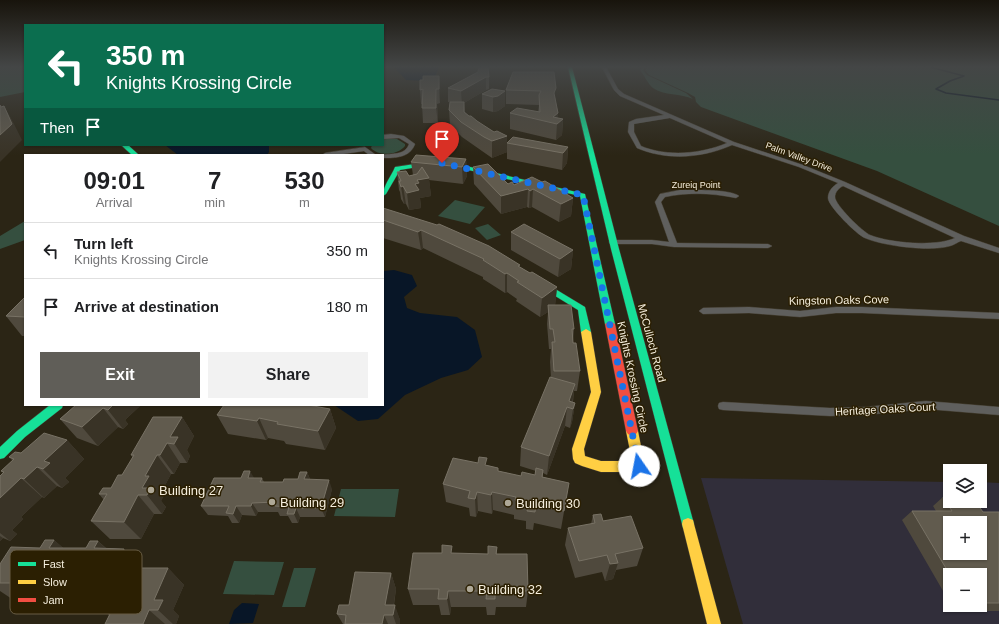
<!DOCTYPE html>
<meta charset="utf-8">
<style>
:root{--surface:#fff;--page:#f2f2f2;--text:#202124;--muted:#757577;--line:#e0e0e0;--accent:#605e58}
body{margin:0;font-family:Helvetica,sans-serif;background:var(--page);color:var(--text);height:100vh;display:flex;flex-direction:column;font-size:15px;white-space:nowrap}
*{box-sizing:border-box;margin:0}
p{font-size:13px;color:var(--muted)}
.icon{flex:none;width:22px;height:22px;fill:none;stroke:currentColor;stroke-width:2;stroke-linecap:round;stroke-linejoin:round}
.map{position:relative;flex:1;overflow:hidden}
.drawer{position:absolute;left:24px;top:154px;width:360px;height:252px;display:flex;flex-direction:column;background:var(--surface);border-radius:0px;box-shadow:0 1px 3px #0004}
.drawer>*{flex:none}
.banner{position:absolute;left:24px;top:24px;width:360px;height:122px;border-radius:0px;box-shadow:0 1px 3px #0004;background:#0b6e4f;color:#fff;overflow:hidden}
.buttons{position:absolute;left:943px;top:464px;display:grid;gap:8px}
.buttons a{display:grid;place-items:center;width:44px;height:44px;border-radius:0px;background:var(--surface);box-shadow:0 1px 3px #0004;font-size:20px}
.pin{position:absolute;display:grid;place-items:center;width:34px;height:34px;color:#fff;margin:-41px -17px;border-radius:50% 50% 50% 0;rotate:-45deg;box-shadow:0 0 4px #0007}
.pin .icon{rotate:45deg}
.me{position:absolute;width:44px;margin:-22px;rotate:348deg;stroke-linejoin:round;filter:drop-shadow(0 0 3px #0008)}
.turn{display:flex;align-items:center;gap:14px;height:84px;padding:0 16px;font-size:18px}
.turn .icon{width:52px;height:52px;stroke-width:2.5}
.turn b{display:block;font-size:28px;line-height:34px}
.then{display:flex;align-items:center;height:38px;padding:0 16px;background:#0003;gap:8px;font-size:15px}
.eta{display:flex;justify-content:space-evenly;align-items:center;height:68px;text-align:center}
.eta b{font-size:24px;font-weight:700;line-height:28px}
.action{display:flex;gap:8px;margin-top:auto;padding:8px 16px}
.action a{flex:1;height:46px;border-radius:0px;background:var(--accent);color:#fff;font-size:16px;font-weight:700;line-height:46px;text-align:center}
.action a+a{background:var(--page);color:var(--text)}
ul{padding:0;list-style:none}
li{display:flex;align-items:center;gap:12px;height:56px;padding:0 16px;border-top:1px solid var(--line)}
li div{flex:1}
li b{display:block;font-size:15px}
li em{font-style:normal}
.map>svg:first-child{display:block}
.commercial{fill:#312e3a;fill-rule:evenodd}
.green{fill:#354f3f}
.water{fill:#081627}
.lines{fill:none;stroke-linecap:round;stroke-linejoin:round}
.stream{stroke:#081627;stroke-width:1.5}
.street-casing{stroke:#464033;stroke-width:1}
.fast-casing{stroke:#464033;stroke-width:1}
.slow-casing{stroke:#464033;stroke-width:1}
.jam-casing{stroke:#464033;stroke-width:1}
.street{fill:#5f5f5d;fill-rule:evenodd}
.fast{fill:#16e098;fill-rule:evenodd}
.slow{fill:#ffcf43;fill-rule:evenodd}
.jam{fill:#f24e42;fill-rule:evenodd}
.wall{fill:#4f493d}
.shaded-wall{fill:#393326}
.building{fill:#615b4e;stroke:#787265;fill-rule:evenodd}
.route{stroke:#1a73e8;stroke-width:7;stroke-dasharray:0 12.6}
.poi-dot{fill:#aea897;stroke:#2b1f02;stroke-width:1.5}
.labels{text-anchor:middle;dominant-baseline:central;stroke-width:3;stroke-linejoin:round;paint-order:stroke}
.far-street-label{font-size:9px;fill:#f5eedd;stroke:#2b1f02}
.street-label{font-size:11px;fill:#f5eedd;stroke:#2b1f02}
.near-poi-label{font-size:13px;fill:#f5eedd;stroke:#2b1f02;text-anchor:start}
.key{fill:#2b1f02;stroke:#685d44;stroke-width:1}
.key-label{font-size:11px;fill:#f5eedd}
</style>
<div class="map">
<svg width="999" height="624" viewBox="0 0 999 624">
<rect width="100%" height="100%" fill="#2b2515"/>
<path class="commercial" d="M701 478 950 482V501H980V482L999 483V624H743ZM950 523H980V553H950ZM950 575H980V605H950Z"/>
<path class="green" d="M7 67H25V92L0 97V68Z
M641 67H646L643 70 647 75 686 93 693 99C681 93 664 96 653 88 648 84 644 75 640 70Z
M648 67H999V226L877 171 701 107 696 102 695 97 688 93 649 75 645 70Z
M386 138 397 139 405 144V146C398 155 379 157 371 148L372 145H383V139Z
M455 200 485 207 470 224 438 216Z
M25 221V240L0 249V236Z
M488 224 501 235 487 240 475 228Z
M341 489H399L395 517 334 516Z
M234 561 284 562 274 595 223 594Z
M294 568H316L305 607H282Z"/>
<path class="water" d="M394 67H439L434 80 427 81 406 80Z
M165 145H269V152L267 155H178Z
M394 270 412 275 417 286 404 297 407 308 420 313 457 317 475 330 482 357 468 370 441 378 405 395 378 419 358 421 334 405H383V271Z
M242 603 259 604 253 623 229 624 234 610Z"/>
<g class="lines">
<path class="stream" d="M930 67 964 76 950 81 936 89 946 93 999 100"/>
<g class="street-casing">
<path id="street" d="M602 67H606L618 89 624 94 734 142 803 165 845 182 964 236 999 248V253L961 241C958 242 954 245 950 246 931 252 883 246 865 238 857 235 828 206 828 198 828 191 833 186 838 183L799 167 732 145C703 158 667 161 637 148L628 132 629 122 636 119 664 115 620 96 614 90ZM670 118 727 143C701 154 667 157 641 146L634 132V124ZM843 186 955 238C935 247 890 243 870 235 863 232 835 205 835 197 835 192 839 188 843 186Z
M391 134 404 136 415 144C410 158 395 158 383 158V155H381C391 153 405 156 409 144L399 138 383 139V135Z
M365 147 376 155H369L364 151 337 155H322L325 153Z
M680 190C694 190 730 189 739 196L736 198C712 193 688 192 665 197L661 202 677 243 768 244 772 246 768 248 674 247 652 244H610L609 242 610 240H652L669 242 655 202 660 194Z
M749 307 800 311 836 307H862L999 313V319L862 313H836L800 317 749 313 703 314 699 311 703 308Z
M926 401 999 407V415L926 409 865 415 830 416 723 410 719 409 718 406 719 403 723 402 830 408 865 407Z"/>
</g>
<g class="fast-casing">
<path id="fast" d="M568 67H572L619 249 694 524 693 528 688 530 683 528 682 524 611 249Z
M121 145H128L139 155H132Z
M428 162 431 164 430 165 400 170 386 194 383 196C383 185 391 177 395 167Z
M449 162 585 194 615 324 613 326 610 327 605 324 580 196 447 165 446 164Z
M542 281 585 307 591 332 589 334H583L581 332 578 310 539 286 538 284Z
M50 405H63L62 408 25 437 4 458 0 459V447L17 431Z"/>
</g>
<g class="slow-casing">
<path id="slow" d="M586 329 591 332 601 392 584 449 585 456 601 461H632L626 431 628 428 632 426 636 428 638 431 645 466 643 470 623 472H601L582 466 575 463 573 459 572 449 591 392 581 332Z
M688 518 693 520 694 524 721 624H707L682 524 683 520Z"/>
</g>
<g class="jam-casing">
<path id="jam" d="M610 321 615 324 638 431 636 434 632 436 628 434 626 431 605 324Z"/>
</g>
<use href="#street" class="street"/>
<use href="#fast" class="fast"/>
<use href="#slow" class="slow"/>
<use href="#jam" class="jam"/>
</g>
<path class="wall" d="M478 72 489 77V89L486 90 464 103 465 112 469 116 494 132 507 136V152L492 158 462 137 450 125 449 110 451 102H448V88Z
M513 72 555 97 558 113 557 118 563 119 562 135 556 140 510 129V113L538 112 539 105 506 104V90Z
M439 76 440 103 437 104 438 123H423L422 104H421L420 90 423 80Z
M492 89 505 106 498 111 493 112 482 109V94Z
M507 143 568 147 567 163 562 170 507 159Z
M466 159 467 176 463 184 429 180 431 196 420 198 421 208 409 210 406 204H404L401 199 400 192 399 190 397 172 409 176 413 175 411 162Z
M473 167 508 184 573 198 571 216 559 222 532 207 529 208 527 207 501 214 474 184Z
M383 208 520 267 530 273 557 287 555 305 574 329 573 341 580 371 577 391H574L573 402 575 403 572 422 570 428 565 426 547 475 543 473V477L569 483 561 529 534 523 533 530 526 529V521L514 519V515L493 510 492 514 478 511 476 517 470 516 469 508 446 502 443 484 487 465 498 468V471L521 476 535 475 536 471 520 466 521 447 551 378 550 362 551 349H549L547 324 548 312 540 317 516 301 517 299 507 292 505 293 483 279V277L423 248 421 250 383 238Z
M511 232 573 250 571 269 558 277 511 250Z
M25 297V336H22L6 316Z
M76 405H141L125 420 128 424 123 429 118 427 98 446 77 438 60 419Z
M318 407 330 409 336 428 325 450 286 444 284 441 268 438 266 440 228 434 217 415Z
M182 417 194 436 187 450 190 456 187 463H180L174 474H171L162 491 164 495 161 501 166 507 162 514H154L141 539H110L91 521 104 500 99 494 111 488 122 475 133 458 131 455Z
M67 440 84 459 65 478 69 482 62 488 57 486 44 498 42 497 21 517 23 519 12 530 17 534 10 541 3 538 0 541V476L3 473 1 471 13 461 9 457Z
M307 472 310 479 332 489 325 517H300L298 523H292L288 516H280L278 512H258L256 516 242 515 239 523H232L228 516 208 515 201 506 254 478H262L264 482H283L298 479Z
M943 497 983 512H999V611H954L951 605H980V575H950V603L902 520 912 511H936L933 506Z
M593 515 603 521 643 548 637 566 616 570 613 579 605 581 602 572 575 578 565 545 568 528 591 524Z
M54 540 63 548H86L98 541 106 548 124 549 141 566 140 568H168L184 585 173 610 179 616 176 624H105L109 615 103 610 109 601H94L89 609H80L69 601H49L44 609H35L21 599H12L0 591V564L40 548Z
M497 547V554L528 591 526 607H496L495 615H487L486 607H451L450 615H441L439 605H413L408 589 453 553 488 554Z
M391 573 396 589 394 605 400 620V624H343L337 614Z"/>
<path class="shaded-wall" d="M439 76 440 90V103L439 89Z
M486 77V90L464 103 465 127 464 112 462 105 461 91Z
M436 89 437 104 438 123 436 108Z
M505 91V106L498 111 493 112V97Z
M4 106 13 122 22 140 0 162V135Z
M558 113 557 124 563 119 562 135 556 140 557 124 553 117Z
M507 136V152L492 158V141Z
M568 147 567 163 562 170 563 153Z
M466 159 467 176 463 184 462 167Z
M429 178 431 196 420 198 421 208 409 210 407 193 415 184 417 180Z
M403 186 406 204H404L401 187Z
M528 189 527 207 501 214V196Z
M533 189 532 207 529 208 530 191Z
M573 198 571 216 559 222 561 204Z
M421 230 423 248 421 250 418 232Z
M573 250 571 269 558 277 560 259Z
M507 273V292L505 293V274Z
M557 287 555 307 548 305V312L540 317 542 298Z
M575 384 572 404 569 401Z
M575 403 572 422 570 428 573 409Z
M110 405H141L125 420 128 424 123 429 108 410Z
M308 405H317L320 414Z
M567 407 565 426 547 475 549 456Z
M103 408 118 427 98 446 82 427Z
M330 409 336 428 325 450 318 431Z
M182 417 194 436 187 450 190 456 187 463 170 437Z
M259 418 268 438 266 440 257 421Z
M67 440 84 459 65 478 69 482 62 488 43 469 44 461Z
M167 443 180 463 174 474 160 455Z
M157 455 171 474 162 491 164 495 161 501 166 507 162 514 147 495 142 488 145 476Z
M37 467 57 486 44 498 24 479Z
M250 471 256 481 248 478Z
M307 472 311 482 304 479Z
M21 478 42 497 21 517 23 519 12 530 17 534 10 541 0 533V498Z
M329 480 332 489 325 517 321 508Z
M477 492 478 511 476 517 475 499Z
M492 492 493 510 492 514 491 495Z
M138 495 154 514 141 539 124 522Z
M252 503 258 512 256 516 251 506Z
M236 506 242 515 239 523 233 514Z
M296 508 300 517 298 523 294 514Z
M0 536 3 538 0 541Z
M54 540 75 558 49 548Z
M98 541 117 559 94 548Z
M124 549 141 566 124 601 105 585Z
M618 563 613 579 605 581 610 564Z
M168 568 184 585 173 610 179 616 176 624H173L158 610 154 600Z
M391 573 396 589 392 615 385 605Z
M26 584 49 601 44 609 20 593Z
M73 584 94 601 89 609 68 593Z
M448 591 451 607 450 615 447 599Z
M395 605 400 620V624H396L393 615Z
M149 610 165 624H143Z
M384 615 388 624H382Z"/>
<path class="building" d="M479 67H488L489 77H486L461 91 448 88 478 72Z
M513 72H554L556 88 554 93 558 113 553 117 563 119 557 124 510 113 517 108 540 112 539 95 541 91 506 90Z
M423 76H439V89H436V108H422L423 89 420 90V80H423Z
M492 89 505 91 498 96 493 97 482 94Z
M450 102H464V112L469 116H471L477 121 494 132 497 131 507 136 492 141 484 137 461 122 449 110Z
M0 105 1 107 4 106 12 124 0 135Z
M513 137 568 147 563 153 507 143Z
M416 155 466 159 462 167 411 162Z
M488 164 508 184 512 182 514 185 532 177 542 182 545 181 573 198 561 204 533 189 530 191 528 189 501 196 473 167Z
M422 167 429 178 417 180 419 183 415 184 419 190 407 193 403 186 401 187 399 181H401L397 172 406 171 409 176 417 174Z
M383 208 437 225 439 224 489 246 520 265 518 266 530 273 532 272 557 287 542 298 517 282 519 281 507 273 505 274 483 260 484 259 421 230 418 232 383 220Z
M524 224 573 250 560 259 511 232Z
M25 297V317L6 316Z
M548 305H571L574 329H572L573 343H576L580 371H554L552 342H555L553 329H550Z
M550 377 575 384 569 401 575 403 573 409 567 407 549 456 521 447Z
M76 405H113L108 410 103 408 82 427 60 419Z
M224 405H308L330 409 318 431 277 424 278 422 259 418 257 421 217 415Z
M153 417H182L170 437H178L174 444 167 443 160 455H157L145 476H149L142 488H151L147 495H138L124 522 91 521 107 494H99L103 488H111L118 475H122L134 455H131Z
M44 433 67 440 44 461 50 463 43 469 37 467 24 479 21 478 0 498V476L4 472 1 471 14 459 9 457 15 452 21 453Z
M479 457 487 458 485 465 498 468V471L521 476 522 472 535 475 536 468 543 470 542 477 569 483 564 511 536 505 535 512 527 511 529 503 515 500 516 497 492 492 491 495 477 492 475 499 468 498 470 491 443 484 453 458 478 463Z
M244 471H250L248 478H262L260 482H283L284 479H298L300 472H307L304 479 329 480 321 508H296L294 514H287L289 507 275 506 276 502 252 503 251 506H236L233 514 226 513 229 506H201L214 478H241Z
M943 497H950V501H975L983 512H999V603H980V575H950L912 511H952ZM950 523H980V553H950Z
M601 514 603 521 631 516 643 548 615 554 618 563 610 564 607 555 579 561 568 528 595 523 593 515Z
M45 540H54L49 548H86L90 541H98L94 548 124 549 105 585 73 584 68 593H58L64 585 26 584 20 593H11L17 583H0V564L11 547 40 548Z
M442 545 452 546 451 553 488 554V546L497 547 496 554H527L528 591H495V599H486L487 591H448L447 599H438L439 589H408L413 553H442Z
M133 568H168L154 600H163L158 610H149L143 624H105L112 610H103L107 601H116Z
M355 572 391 573 385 605H395L393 615H384L382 624H345L346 615 337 614 339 605H349Z"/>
<linearGradient id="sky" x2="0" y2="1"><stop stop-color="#18140c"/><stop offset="0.43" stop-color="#444646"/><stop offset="1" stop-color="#444646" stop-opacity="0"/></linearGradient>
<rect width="999" height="155" fill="url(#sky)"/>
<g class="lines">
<path class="route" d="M442 163 583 195 639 466"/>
</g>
<g class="poi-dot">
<circle cx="151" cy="490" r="4"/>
<circle cx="272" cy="502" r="4"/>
<circle cx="508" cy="503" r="4"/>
<circle cx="470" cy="589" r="4"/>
</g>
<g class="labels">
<g class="far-street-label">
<text transform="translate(799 157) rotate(20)">Palm Valley Drive</text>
<text x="696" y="185">Zureiq Point</text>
</g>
<g class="street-label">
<text transform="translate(839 300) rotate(-1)">Kingston Oaks Cove</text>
<text transform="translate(652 343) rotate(75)">McCulloch Road</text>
<text transform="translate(633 377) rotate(78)">Knights Krossing Circle</text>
<text transform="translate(885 409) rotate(-3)">Heritage Oaks Court</text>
</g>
<g class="near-poi-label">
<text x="159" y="490">Building 27</text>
<text x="280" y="502">Building 29</text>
<text x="516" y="503">Building 30</text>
<text x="478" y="589">Building 32</text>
</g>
</g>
<rect x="10" y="550" width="132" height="64" rx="6" class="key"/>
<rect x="18" y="562" width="18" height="4" fill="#16e098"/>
<rect x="18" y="580" width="18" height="4" fill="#ffcf43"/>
<rect x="18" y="598" width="18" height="4" fill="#f24e42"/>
<g class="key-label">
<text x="43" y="568">Fast</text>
<text x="43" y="586">Slow</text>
<text x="43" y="604">Jam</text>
</g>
</svg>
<div class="buttons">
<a><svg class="icon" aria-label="layers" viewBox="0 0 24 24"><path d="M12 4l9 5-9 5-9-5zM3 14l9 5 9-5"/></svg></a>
<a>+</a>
<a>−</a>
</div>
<div class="pin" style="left:442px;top:163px;background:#d93025"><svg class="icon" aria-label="arrive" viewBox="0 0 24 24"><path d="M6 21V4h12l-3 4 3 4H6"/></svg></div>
<svg class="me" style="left:639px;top:466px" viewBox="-20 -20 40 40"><circle r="19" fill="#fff"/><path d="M0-13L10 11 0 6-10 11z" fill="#1a73e8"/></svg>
<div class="banner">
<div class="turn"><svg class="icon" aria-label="left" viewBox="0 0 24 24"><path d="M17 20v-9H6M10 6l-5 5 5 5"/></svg><div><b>350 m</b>Knights Krossing Circle</div></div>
<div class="then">Then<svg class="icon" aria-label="arrive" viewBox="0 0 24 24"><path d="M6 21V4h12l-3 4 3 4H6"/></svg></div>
</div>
<section class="drawer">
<div class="eta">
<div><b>09:01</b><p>Arrival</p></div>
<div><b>7</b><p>min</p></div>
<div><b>530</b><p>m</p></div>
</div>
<ul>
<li><svg class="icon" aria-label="left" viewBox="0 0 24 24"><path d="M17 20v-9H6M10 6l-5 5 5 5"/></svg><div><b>Turn left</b><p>Knights Krossing Circle</p></div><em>350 m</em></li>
<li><svg class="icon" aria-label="arrive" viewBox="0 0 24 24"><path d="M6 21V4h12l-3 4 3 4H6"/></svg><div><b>Arrive at destination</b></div><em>180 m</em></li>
</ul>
<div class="action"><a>Exit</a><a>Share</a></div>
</section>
</div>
